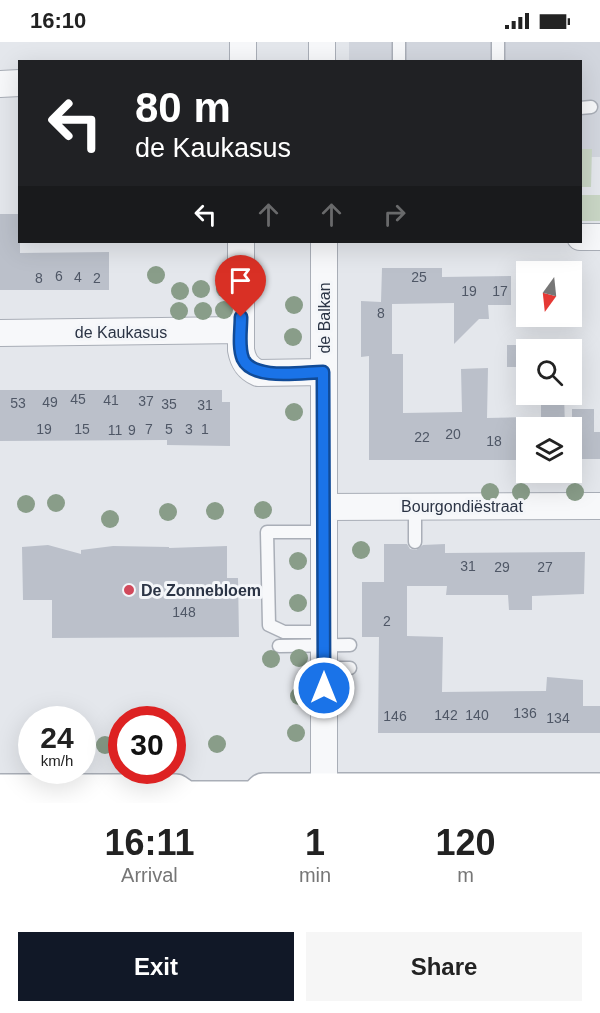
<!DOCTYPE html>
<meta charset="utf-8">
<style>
:root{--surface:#fff;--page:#f6f6f6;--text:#222;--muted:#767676;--accent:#111827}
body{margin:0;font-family:Helvetica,sans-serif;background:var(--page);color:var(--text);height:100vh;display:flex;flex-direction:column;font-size:22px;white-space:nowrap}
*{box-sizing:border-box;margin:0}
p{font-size:20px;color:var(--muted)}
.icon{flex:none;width:33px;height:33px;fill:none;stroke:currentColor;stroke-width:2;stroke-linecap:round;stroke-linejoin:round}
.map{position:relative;height:761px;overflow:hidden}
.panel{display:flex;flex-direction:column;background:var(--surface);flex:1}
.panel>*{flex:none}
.guide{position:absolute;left:18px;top:18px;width:564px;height:183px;border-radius:0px;box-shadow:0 6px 24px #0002;background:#202124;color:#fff;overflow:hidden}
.needle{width:39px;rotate:195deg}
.fabs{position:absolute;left:516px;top:219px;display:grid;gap:12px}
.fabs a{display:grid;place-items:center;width:66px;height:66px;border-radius:0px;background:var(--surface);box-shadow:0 6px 24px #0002;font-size:30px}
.speed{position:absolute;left:18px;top:664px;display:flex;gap:12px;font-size:30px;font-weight:700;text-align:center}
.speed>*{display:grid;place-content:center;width:78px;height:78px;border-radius:50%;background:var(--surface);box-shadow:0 6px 24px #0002;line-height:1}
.speed small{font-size:15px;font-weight:400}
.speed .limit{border:9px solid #d22;background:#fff;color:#111}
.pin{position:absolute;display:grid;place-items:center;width:51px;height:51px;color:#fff;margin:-62px -26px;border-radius:50% 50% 50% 0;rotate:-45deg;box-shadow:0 0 6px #0007}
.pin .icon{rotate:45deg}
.me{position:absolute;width:66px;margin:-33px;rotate:0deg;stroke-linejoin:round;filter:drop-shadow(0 0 4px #0008)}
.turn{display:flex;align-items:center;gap:21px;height:126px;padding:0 18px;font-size:27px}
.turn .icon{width:78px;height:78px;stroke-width:2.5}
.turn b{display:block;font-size:42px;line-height:51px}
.lanes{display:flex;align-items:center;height:57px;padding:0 18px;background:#0003;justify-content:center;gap:30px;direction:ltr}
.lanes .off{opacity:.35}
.eta{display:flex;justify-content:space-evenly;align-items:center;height:102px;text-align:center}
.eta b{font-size:36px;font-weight:800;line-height:42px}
.button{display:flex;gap:12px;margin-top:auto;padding:12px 18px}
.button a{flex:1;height:69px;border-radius:0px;background:var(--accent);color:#fff;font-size:24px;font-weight:800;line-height:69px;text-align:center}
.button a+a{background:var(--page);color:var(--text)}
.status{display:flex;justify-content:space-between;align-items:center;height:42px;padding:0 30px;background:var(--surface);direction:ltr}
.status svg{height:16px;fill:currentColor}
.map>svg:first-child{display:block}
.built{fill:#d2d6de}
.green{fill:#c9d6c5}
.building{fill:#bbc0ca}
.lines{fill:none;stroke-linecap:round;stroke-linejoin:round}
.lane-casing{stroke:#a9aeb7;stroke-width:15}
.street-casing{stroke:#a9aeb7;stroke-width:28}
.secondary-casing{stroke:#a9aeb7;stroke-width:36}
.lane{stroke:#f7f8fa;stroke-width:12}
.street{stroke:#f7f8fa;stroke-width:26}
.secondary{stroke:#fff;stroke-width:33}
.tree{fill:#899d89}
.route-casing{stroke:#114b97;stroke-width:15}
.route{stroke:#1a73e8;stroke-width:10}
.poi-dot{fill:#d1495b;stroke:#f4f6f9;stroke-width:2}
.labels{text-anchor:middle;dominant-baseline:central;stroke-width:6;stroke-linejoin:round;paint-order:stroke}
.number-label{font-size:14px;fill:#4f5766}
.street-label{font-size:16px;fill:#2b3445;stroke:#f4f6f9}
.poi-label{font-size:16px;font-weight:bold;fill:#2b3445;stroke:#f4f6f9;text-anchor:start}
</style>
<div class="status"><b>16:10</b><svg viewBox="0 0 49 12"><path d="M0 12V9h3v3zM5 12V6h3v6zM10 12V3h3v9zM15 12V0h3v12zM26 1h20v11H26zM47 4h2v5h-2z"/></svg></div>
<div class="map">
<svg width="600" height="761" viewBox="0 0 600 761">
<rect width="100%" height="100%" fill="#e4e7ec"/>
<path class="built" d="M349 0H600V115H581L580 20 349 19Z"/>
<path class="green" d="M580 107H592L591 145H581Z
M581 153H600V179H581Z"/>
<path class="building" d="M0 172H20V211L109 210V248H0Z
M382 226H442V235L511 234V263H488L489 277H479L454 302V261L392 262V312H403V371L462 370 461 327 488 326 487 376 526 375V418H369V314L361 315V259L381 260Z
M507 303H526V325H507Z
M0 348H222V360H230V404L167 403V398L0 399Z
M541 352H564L565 386H541Z
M572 367H594V390H600V417H572Z
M384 502H407L410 507 416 508 423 503 445 502V511L585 510 584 552 532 554V568H509L508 553H446L447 544H407V594L443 595 442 650 546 649 547 635 583 638V664H600V691H378L379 595H362V540H384Z
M48 503 81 512V508L113 504 169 505V506L227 504V536H238L239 595 52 596V558H23L22 505Z"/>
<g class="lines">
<g class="lane-casing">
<path id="lane" d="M399 0V20
M498 0V20
M580 66 591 65
M324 490H267L269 583 284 590H324
M415 500V464
M279 604 350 603
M324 626H350"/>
</g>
<g class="street-casing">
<path id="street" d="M243 0V20
M322 20V0
M0 42 20 41
M580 195H600
M241 200V308C243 319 247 326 258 331L323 330
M0 291 241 288
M324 465 600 464
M324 748V200"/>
</g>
<g class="secondary-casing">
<path id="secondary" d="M0 749H176L186 756H255L263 748H600"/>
</g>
<use href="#lane" class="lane"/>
<use href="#street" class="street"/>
<use href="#secondary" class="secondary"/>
</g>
<g class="tree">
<circle cx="156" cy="233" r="9"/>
<circle cx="201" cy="247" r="9"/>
<circle cx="225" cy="247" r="9"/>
<circle cx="180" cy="249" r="9"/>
<circle cx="294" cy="263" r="9"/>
<circle cx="224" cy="268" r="9"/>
<circle cx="179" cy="269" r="9"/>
<circle cx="203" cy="269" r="9"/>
<circle cx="293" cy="295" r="9"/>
<circle cx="294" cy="370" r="9"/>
<circle cx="490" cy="450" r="9"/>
<circle cx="521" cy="450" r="9"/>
<circle cx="575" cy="450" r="9"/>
<circle cx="56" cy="461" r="9"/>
<circle cx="26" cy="462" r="9"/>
<circle cx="263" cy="468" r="9"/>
<circle cx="215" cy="469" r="9"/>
<circle cx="168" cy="470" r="9"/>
<circle cx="110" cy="477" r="9"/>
<circle cx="361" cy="508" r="9"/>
<circle cx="298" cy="519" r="9"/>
<circle cx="298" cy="561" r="9"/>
<circle cx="299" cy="616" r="9"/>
<circle cx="271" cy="617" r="9"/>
<circle cx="299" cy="654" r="9"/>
<circle cx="296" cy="691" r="9"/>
<circle cx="217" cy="702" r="9"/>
<circle cx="105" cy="703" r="9"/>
</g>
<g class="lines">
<g class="route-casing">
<path id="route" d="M241 275C241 288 238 305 243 317 253 339 303 330 323 330L324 646"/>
</g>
<use href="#route" class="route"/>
</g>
<circle class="poi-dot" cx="129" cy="548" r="6"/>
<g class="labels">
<g class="number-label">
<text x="59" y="234">6</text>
<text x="78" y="235">4</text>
<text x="419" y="235">25</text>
<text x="39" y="236">8</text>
<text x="97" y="236">2</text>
<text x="469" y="249">19</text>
<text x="500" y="249">17</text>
<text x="381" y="271">8</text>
<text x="78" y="357">45</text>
<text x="111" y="358">41</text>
<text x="146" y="359">37</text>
<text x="50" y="360">49</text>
<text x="18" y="361">53</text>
<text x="169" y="362">35</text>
<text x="205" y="363">31</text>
<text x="44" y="387">19</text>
<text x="82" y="387">15</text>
<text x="149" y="387">7</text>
<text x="169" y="387">5</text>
<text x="189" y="387">3</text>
<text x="205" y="387">1</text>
<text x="115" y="388">11</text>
<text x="132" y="388">9</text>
<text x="453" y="392">20</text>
<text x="422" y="395">22</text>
<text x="494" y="399">18</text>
<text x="468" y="524">31</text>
<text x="502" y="525">29</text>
<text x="545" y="525">27</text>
<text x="184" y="570">148</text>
<text x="387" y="579">2</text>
<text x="525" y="671">136</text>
<text x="446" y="673">142</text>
<text x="477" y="673">140</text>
<text x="395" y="674">146</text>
<text x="558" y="676">134</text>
</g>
<g class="street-label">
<text transform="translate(324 276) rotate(-90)">de Balkan</text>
<text x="121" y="290">de Kaukasus</text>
<text x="462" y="464">Bourgondiëstraat</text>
</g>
<g class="poi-label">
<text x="141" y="548">De Zonnebloem</text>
</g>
</g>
</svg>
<div class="fabs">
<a><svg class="needle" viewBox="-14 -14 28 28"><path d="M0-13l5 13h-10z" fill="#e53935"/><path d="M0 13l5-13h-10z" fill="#767676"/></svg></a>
<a><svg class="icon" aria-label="search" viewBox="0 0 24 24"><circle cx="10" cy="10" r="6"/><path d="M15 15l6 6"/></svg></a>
<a><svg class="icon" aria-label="layers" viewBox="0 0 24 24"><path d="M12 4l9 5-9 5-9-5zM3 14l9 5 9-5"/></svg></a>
</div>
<div class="speed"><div>24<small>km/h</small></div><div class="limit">30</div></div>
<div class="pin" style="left:241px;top:275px;background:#d93025"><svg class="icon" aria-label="arrive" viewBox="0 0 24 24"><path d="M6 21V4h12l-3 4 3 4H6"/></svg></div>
<svg class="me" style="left:324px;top:646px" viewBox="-20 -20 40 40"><circle r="17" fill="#1a73e8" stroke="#fff" stroke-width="3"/><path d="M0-11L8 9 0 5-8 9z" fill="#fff"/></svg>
<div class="guide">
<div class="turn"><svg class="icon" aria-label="left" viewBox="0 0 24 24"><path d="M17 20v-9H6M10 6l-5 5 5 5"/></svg><div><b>80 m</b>de Kaukasus</div></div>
<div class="lanes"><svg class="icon" aria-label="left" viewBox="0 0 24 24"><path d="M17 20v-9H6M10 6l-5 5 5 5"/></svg><svg class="icon off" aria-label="ahead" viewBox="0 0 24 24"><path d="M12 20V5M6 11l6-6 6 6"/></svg><svg class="icon off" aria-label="ahead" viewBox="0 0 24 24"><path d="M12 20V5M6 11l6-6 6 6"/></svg><svg class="icon off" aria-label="right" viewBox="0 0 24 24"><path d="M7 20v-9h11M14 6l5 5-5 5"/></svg></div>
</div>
</div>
<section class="panel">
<div class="eta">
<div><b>16:11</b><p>Arrival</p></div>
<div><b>1</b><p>min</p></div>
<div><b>120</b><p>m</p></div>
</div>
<div class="button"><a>Exit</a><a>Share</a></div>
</section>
